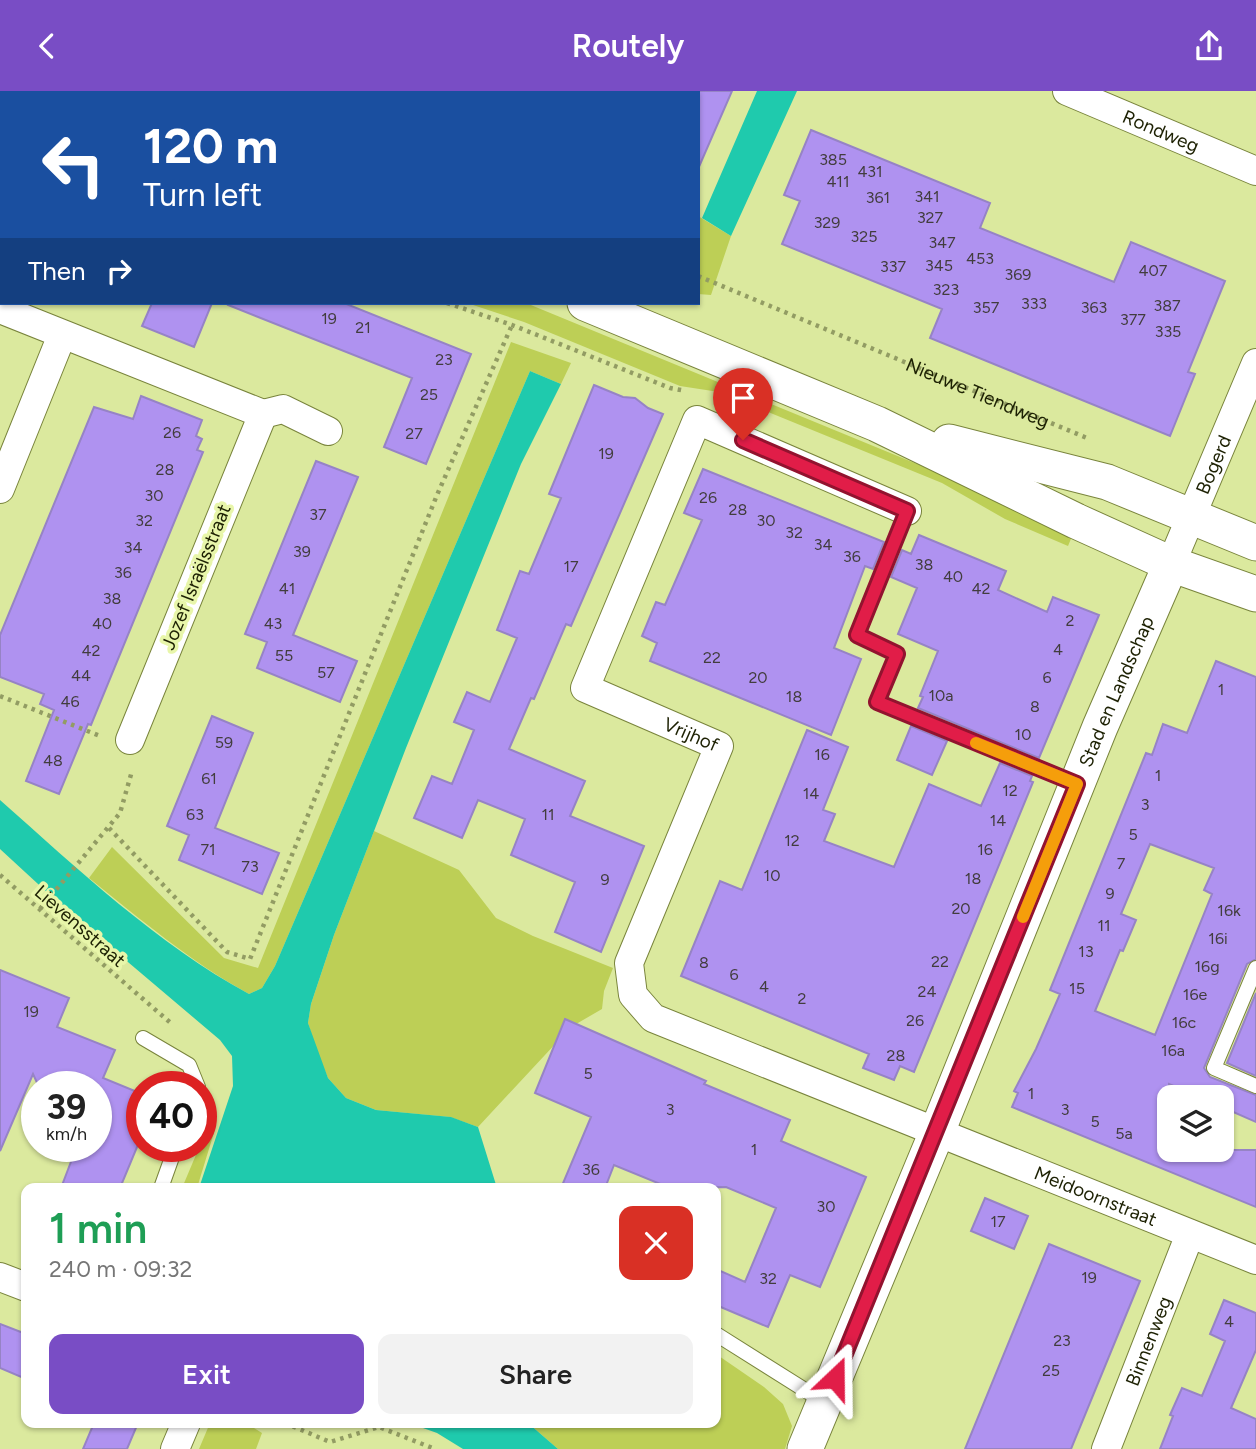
<!DOCTYPE html>
<meta charset="utf-8">
<style>
:root{--surface:#fff;--page:#f2f2f2;--text:#222;--muted:#767676;--accent:#794dc5}
body{margin:0;font-family:Figtree,sans-serif;background:var(--page);color:var(--text);height:100vh;display:flex;flex-direction:column;font-size:26px;white-space:nowrap}
*{box-sizing:border-box;margin:0}
p{font-size:23px;color:var(--muted)}
.icon{flex:none;width:38px;height:38px;fill:none;stroke:currentColor;stroke-width:2;stroke-linecap:round;stroke-linejoin:round}
.map{position:relative;flex:1;overflow:hidden}
.sheet{position:absolute;left:21px;top:1092px;width:700px;height:245px;display:flex;flex-direction:column;background:var(--surface);border-radius:14px;box-shadow:0 2px 5px #0004}
.sheet>*{flex:none}
.guide{position:absolute;left:0px;top:0px;width:700px;height:214px;box-shadow:0 2px 5px #0004;background:#1a4fa0;color:#fff;overflow:hidden}
.buttons{position:absolute;left:1157px;top:994px;display:grid;gap:14px}
.buttons a{display:grid;place-items:center;width:77px;height:77px;border-radius:14px;background:var(--surface);box-shadow:0 2px 5px #0004;font-size:35px}
.speed{position:absolute;left:21px;top:980px;display:flex;gap:14px;font-size:35px;font-weight:700;text-align:center}
.speed>*{display:grid;place-content:center;width:91px;height:91px;border-radius:50%;background:var(--surface);box-shadow:0 2px 5px #0004;line-height:1}
.speed small{font-size:18px;font-weight:400}
.speed .limit{border:10px solid #d22;background:#fff;color:#111}
.pin{position:absolute;display:grid;place-items:center;width:60px;height:60px;color:#fff;margin:-72px -30px;border-radius:50% 50% 50% 0;rotate:-45deg;box-shadow:0 0 7px #0007}
.pin .icon{rotate:45deg}
.me{position:absolute;width:77px;margin:-38px;rotate:23deg;stroke-linejoin:round;filter:drop-shadow(0 0 5px #0008)}
.turn{display:flex;align-items:center;gap:24px;height:147px;padding:0 28px;font-size:32px}
.turn .icon{width:91px;height:91px;stroke-width:2.5}
.turn b{display:block;font-size:49px;line-height:60px}
.then{display:flex;align-items:center;height:66px;padding:0 28px;background:#0003;gap:14px;font-size:26px}
.round{display:grid;place-items:center;flex:none;width:74px;height:74px;border-radius:14px;background:var(--page)}
.summary{display:flex;align-items:center;justify-content:space-between;height:119px;padding:0 28px}
h1{font-size:42px;font-weight:600;line-height:52px;color:#1e9e55}
.cta{display:flex;gap:14px;margin-top:auto;padding:14px 28px}
.cta a{flex:1;height:80px;border-radius:14px;background:var(--accent);color:#fff;font-size:28px;font-weight:600;line-height:80px;text-align:center}
.cta a+a{background:var(--page);color:var(--text)}
header{display:flex;justify-content:space-between;align-items:center;height:91px;padding:0 28px;background:var(--accent);color:#fff;font-size:32px;font-weight:600}
.map>svg:first-child{display:block}
.green{fill:#bdcf56}
.water{fill:#1fcaad}
.building{fill:#af92f0;stroke:#9683c5;stroke-width:2;fill-rule:evenodd}
.lines{fill:none;stroke-linecap:round;stroke-linejoin:round}
.service-casing{stroke:#79843c;stroke-width:16}
.minor-casing{stroke:#79843c;stroke-width:30}
.tertiary-casing{stroke:#79843c;stroke-width:37}
.path{stroke:#929c63;stroke-width:4.5;stroke-dasharray:3.5 5;stroke-linecap:butt}
.service{stroke:#fff;stroke-width:14}
.minor{stroke:#fff;stroke-width:28}
.tertiary{stroke:#fff;stroke-width:35}
.route-casing{stroke:#92132f;stroke-width:18}
.route{stroke:#e11d48;stroke-width:12}
.slow{stroke:#f59e0b;stroke-width:12}
.labels{text-anchor:middle;dominant-baseline:central;stroke-width:7;stroke-linejoin:round;paint-order:stroke}
.number-label{font-size:16px;fill:#423d3e}
.street-label{font-size:19px;fill:#1d2103;stroke:#e8f6aa}
</style>
<header><svg class="icon" aria-label="back" viewBox="0 0 24 24"><path d="M15 5l-7 7 7 7"/></svg>Routely<svg class="icon" aria-label="share" viewBox="0 0 24 24"><path d="M12 15V3M7 8l5-5 5 5M5 13v7h14v-7"/></svg></header>
<div class="map">
<svg width="1256" height="1358" viewBox="0 0 1256 1358">
<rect width="100%" height="100%" fill="#dbe99e"/>
<path class="green" d="M698 125 731 145 711 204 698 203Z
M467 212H526L1075 438 1068 455 1005 428 942 392 719 301 680 295 524 231Z
M511 251 571 272 561 293 530 280 275 875 262 897 249 903C191 871 140 828 89 787L112 756 224 867 258 877Z
M374 740 459 779 496 827 533 845 613 877 604 900 602 918 571 936 478 1036 450 1026 376 1019 346 1007 328 987 316 958 308 932 311 913 334 844Z
M209 1033 216 1035 197 1097H182Z
M716 1263 764 1296 783 1313 792 1335 785 1358H558L528 1332H716Z
M210 1332H246L262 1342 256 1358H199Z"/>
<path class="water" d="M757 0H797L731 145 702 127Z
M530 280 561 293 521 373 406 657 334 844 311 913 308 932 328 987 346 1007 376 1019 451 1026 478 1036 497 1097H199L233 995 232 965 220 949 63 816 0 758V709C78 778 157 853 249 903L262 897 275 875Z
M409 1332H528L558 1358H463L437 1342Z"/>
<path class="building" d="M698 0H732L698 78Z
M811 39 990 112 980 137 1114 191 1131 151 1225 190 1188 281 1195 283 1170 345 930 247 942 218 782 153 800 110 784 104Z
M152 212H212L194 256 142 235Z
M229 212H344L471 263 426 373 384 356 412 287 228 214Z
M594 294 623 306 635 307 648 317 663 323 571 535 566 533 534 608 531 607 509 658 585 690 570 725 644 755 601 861 555 841 575 791 511 764 525 728 478 709 462 747 414 727 432 685 452 693 474 639 454 631 467 601 490 611 517 547 497 539 520 480 529 483 561 407 549 403Z
M141 305 202 329 196 345 202 348 197 359 203 361 91 634 88 633 59 703 26 690 54 619 40 613 44 603 0 586V544L94 316 133 328Z
M316 370 358 386 293 544 357 570 340 611 257 577 267 551 245 543Z
M703 378 884 451 873 478 865 475 834 557 861 568 831 644 650 570 657 552 642 545 656 511 665 514 702 429 684 422Z
M919 444 1006 480 998 499 1047 521 1053 506 1099 524 1039 667 918 617 923 606 920 605 938 560 898 543 917 497 891 486 902 459 911 463Z
M1216 570 1256 586V868L1247 873 1204 977 1210 986 1256 1004V1031L1222 1016V1006H1200L1169 993V1059H1256V1116L1012 1016 1018 1002 1014 1000 1036 958 1060 903 1050 899 1146 662 1152 664 1163 633 1187 642ZM1150 753 1214 777 1204 799 1212 803 1155 944 1095 920 1120 859 1123 860 1136 829 1121 823Z
M212 625 253 642 215 737 279 762 262 803 179 769 189 744 167 735Z
M911 635 947 650 932 684 897 669Z
M807 639 848 656 823 719 835 723 824 750 894 776 929 693 981 715 1000 672 1032 685 1030 690 1033 691 914 981 900 975 894 989 863 977 869 963 681 885 720 790 742 799Z
M0 879 69 907 57 936 115 959 103 987 142 1003V1044L120 1097H61L77 1055H96V996H39L33 983 0 1060Z
M1256 902V985L1227 972Z
M565 928 706 990 704 993 790 1029 781 1050 866 1086 820 1196 790 1184 768 1236 716 1214V1178L745 1191 776 1117 726 1096 670 1097 614 1074 605 1097H561L591 1026 535 1002Z
M985 1107 1028 1125 1014 1158 971 1140Z
M1049 1153 1140 1190 1071 1358H965Z
M1224 1209 1256 1222V1259L1231 1317 1256 1328V1358H1160L1173 1325 1170 1324 1182 1297 1202 1305 1225 1250 1210 1243Z
M0 1233 26 1243V1288L0 1277Z
M94 1332H138L127 1358H83Z"/>
<g class="lines">
<g class="service-casing">
<path id="service" d="M907 420 857 544 897 563 877 611 1078 693
M1256 877 1214 977 1256 995
M143 947 189 974 198 996
M161 1097 176 1055
M716 1243 824 1311"/>
</g>
<g class="minor-casing">
<g id="minor">
<path id="s2" d="M1067 0 1256 80"/>
<path d="M0 218 263 323 130 649"/>
<path d="M263 323 283 318 328 340"/>
<path d="M0 398 62 244"/>
<path id="s3" d="M907 420 697 329 585 597 719 655 629 872 633 904 653 927 1256 1169"/>
<path id="s4" d="M1171 473 1256 272"/>
<path d="M0 1186 26 1196"/>
<path d="M175 1358 186 1332"/>
<path id="s5" d="M1106 1358 1190 1143"/>
</g>
</g>
<g class="tertiary-casing">
<g id="tertiary">
<path d="M63 0 68 2"/>
<path d="M585 212 877 333 1076 430 1171 473 1256 503"/>
<path d="M949 351 1107 391 1256 452"/>
<path id="s6" d="M805 1358 937 1041 1100 636 1171 473"/>
</g>
</g>
<g class="path">
<path d="M240 0 244 2"/>
<path d="M0 41 2 42"/>
<path id="s1" d="M698 185 1087 347"/>
<path d="M447 212 512 234 670 297 686 300"/>
<path d="M0 605 100 645"/>
<path d="M109 737 227 861 250 868 437 404 512 234"/>
<path d="M0 784 173 934"/>
<path d="M40 818 120 722 132 680"/>
<path d="M201 1039 210 1017"/>
<path d="M285 1332 330 1351 379 1336 435 1358"/>
</g>
<use href="#service" class="service"/>
<use href="#minor" class="minor"/>
<use href="#tertiary" class="tertiary"/>
</g>
<g class="lines">
<g class="route-casing">
<path id="route" d="M743 349 907 420 857 544 897 563 877 611 1077 693 835 1287"/>
</g>
<use href="#route" class="route"/>
<path class="slow" d="M976 652 1077 693 1023 826"/>
</g>
<g class="labels">
<g class="number-label">
<text x="833" y="68">385</text>
<text x="870" y="80">431</text>
<text x="838" y="90">411</text>
<text x="927" y="105">341</text>
<text x="878" y="106">361</text>
<text x="930" y="126">327</text>
<text x="827" y="131">329</text>
<text x="864" y="145">325</text>
<text x="942" y="151">347</text>
<text x="980" y="167">453</text>
<text x="939" y="174">345</text>
<text x="893" y="175">337</text>
<text x="1153" y="179">407</text>
<text x="1018" y="183">369</text>
<text x="946" y="198">323</text>
<text x="1034" y="212">333</text>
<text x="1167" y="214">387</text>
<text x="986" y="216">357</text>
<text x="1094" y="216">363</text>
<text x="329" y="227">19</text>
<text x="1133" y="228">377</text>
<text x="363" y="236">21</text>
<text x="1168" y="240">335</text>
<text x="444" y="268">23</text>
<text x="429" y="303">25</text>
<text x="172" y="341">26</text>
<text x="414" y="342">27</text>
<text x="606" y="362">19</text>
<text x="165" y="378">28</text>
<text x="154" y="404">30</text>
<text x="708" y="406">26</text>
<text x="738" y="418">28</text>
<text x="318" y="423">37</text>
<text x="144" y="429">32</text>
<text x="766" y="429">30</text>
<text x="794" y="441">32</text>
<text x="823" y="453">34</text>
<text x="133" y="456">34</text>
<text x="302" y="460">39</text>
<text x="852" y="465">36</text>
<text x="924" y="473">38</text>
<text x="571" y="475">17</text>
<text x="123" y="481">36</text>
<text x="953" y="485">40</text>
<text x="287" y="497">41</text>
<text x="981" y="497">42</text>
<text x="112" y="507">38</text>
<text x="1070" y="529">2</text>
<text x="102" y="532">40</text>
<text x="273" y="532">43</text>
<text x="1058" y="558">4</text>
<text x="91" y="559">42</text>
<text x="284" y="564">55</text>
<text x="712" y="566">22</text>
<text x="326" y="581">57</text>
<text x="81" y="584">44</text>
<text x="758" y="586">20</text>
<text x="1047" y="586">6</text>
<text x="1221" y="598">1</text>
<text x="941" y="604">10a</text>
<text x="794" y="605">18</text>
<text x="70" y="610">46</text>
<text x="1035" y="615">8</text>
<text x="1023" y="643">10</text>
<text x="224" y="651">59</text>
<text x="822" y="663">16</text>
<text x="53" y="669">48</text>
<text x="1158" y="684">1</text>
<text x="209" y="687">61</text>
<text x="1010" y="699">12</text>
<text x="811" y="702">14</text>
<text x="1145" y="713">3</text>
<text x="195" y="723">63</text>
<text x="548" y="723">11</text>
<text x="998" y="729">14</text>
<text x="1133" y="743">5</text>
<text x="792" y="749">12</text>
<text x="208" y="758">71</text>
<text x="985" y="758">16</text>
<text x="1121" y="772">7</text>
<text x="250" y="775">73</text>
<text x="772" y="784">10</text>
<text x="973" y="787">18</text>
<text x="605" y="788">9</text>
<text x="1110" y="802">9</text>
<text x="961" y="817">20</text>
<text x="1229" y="819">16k</text>
<text x="1104" y="834">11</text>
<text x="1218" y="847">16i</text>
<text x="1086" y="860">13</text>
<text x="940" y="870">22</text>
<text x="704" y="871">8</text>
<text x="1207" y="875">16g</text>
<text x="734" y="883">6</text>
<text x="764" y="895">4</text>
<text x="1077" y="897">15</text>
<text x="927" y="900">24</text>
<text x="1195" y="903">16e</text>
<text x="802" y="907">2</text>
<text x="31" y="920">19</text>
<text x="915" y="929">26</text>
<text x="1184" y="931">16c</text>
<text x="1173" y="959">16a</text>
<text x="896" y="964">28</text>
<text x="588" y="982">5</text>
<text x="1031" y="1002">1</text>
<text x="670" y="1018">3</text>
<text x="1065" y="1018">3</text>
<text x="1095" y="1030">5</text>
<text x="1124" y="1042">5a</text>
<text x="754" y="1058">1</text>
<text x="591" y="1078">36</text>
<text x="826" y="1115">30</text>
<text x="998" y="1130">17</text>
<text x="1089" y="1186">19</text>
<text x="768" y="1187">32</text>
<text x="1229" y="1230">4</text>
<text x="1062" y="1249">23</text>
<text x="1051" y="1279">25</text>
</g>
<g class="street-label">
<text stroke="none"><textPath href="#s2" startOffset="102">Rondweg</textPath></text>
<text stroke="none"><textPath href="#s1" startOffset="303">Nieuwe Tiendweg</textPath></text>
<text stroke="none"><textPath href="#s4" startOffset="108">Bogerd</textPath></text>
<text transform="translate(196 486) rotate(-68)">Jozef Israëlsstraat</text>
<text stroke="none"><textPath href="#s6" startOffset="819">Stad en Landschap</textPath></text>
<text stroke="none"><textPath href="#s3" startOffset="635">Vrijhof</textPath></text>
<text transform="translate(80 835) rotate(41)">Lievensstraat</text>
<text stroke="none"><textPath href="#s3" startOffset="1440">Meidoornstraat</textPath></text>
<text stroke="none"><textPath href="#s5" startOffset="116">Binnenweg</textPath></text>
</g>
</g>
</svg>
<div class="buttons">
<a><svg class="icon" aria-label="layers" viewBox="0 0 24 24"><path d="M12 4l9 5-9 5-9-5zM3 14l9 5 9-5"/></svg></a>
</div>
<div class="speed"><div>39<small>km/h</small></div><div class="limit">40</div></div>
<div class="pin" style="left:743px;top:349px;background:#d93025"><svg class="icon" aria-label="arrive" viewBox="0 0 24 24"><path d="M6 21V4h12l-3 4 3 4H6"/></svg></div>
<svg class="me" style="left:835px;top:1287px" viewBox="-20 -20 40 40"><path d="M0-17L14 15 0 8-14 15z" fill="#e11d48" stroke="#fff" stroke-width="4"/></svg>
<div class="guide">
<div class="turn"><svg class="icon" aria-label="left" viewBox="0 0 24 24"><path d="M17 20v-9H6M10 6l-5 5 5 5"/></svg><div><b>120 m</b>Turn left</div></div>
<div class="then">Then<svg class="icon" aria-label="right" viewBox="0 0 24 24"><path d="M7 20v-9h11M14 6l5 5-5 5"/></svg></div>
</div>
<section class="sheet">
<div class="summary"><div><h1>1 min</h1><p>240 m · 09:32</p></div><a class="round" style="background:#d93025;color:#fff"><svg class="icon" aria-label="close" viewBox="0 0 24 24"><path d="M6 6l12 12M18 6L6 18"/></svg></a></div>
<div class="cta"><a>Exit</a><a>Share</a></div>
</section>
</div>
